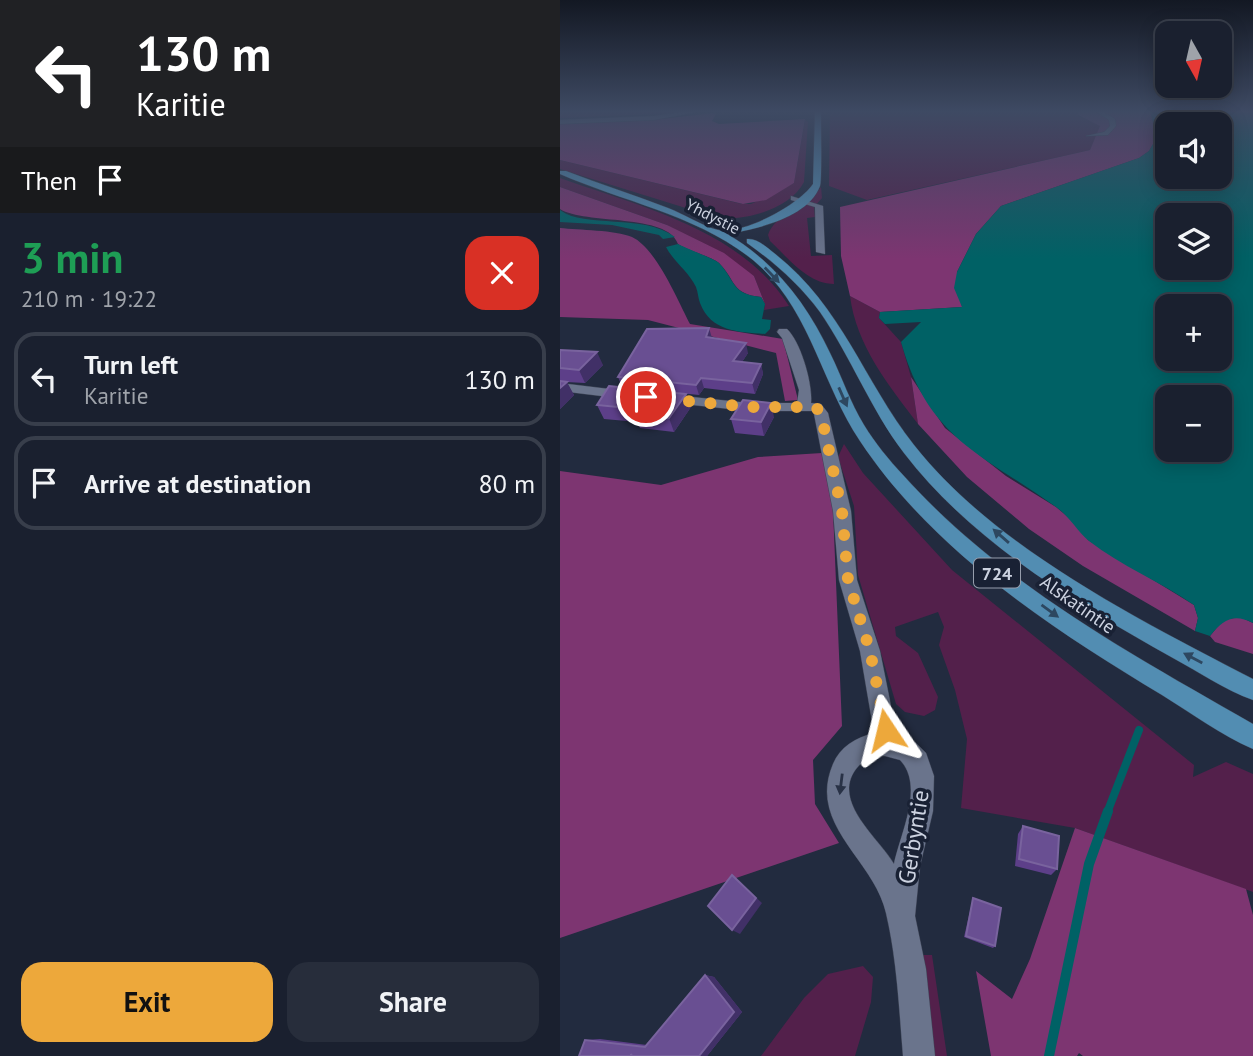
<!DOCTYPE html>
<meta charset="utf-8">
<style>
:root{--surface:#1a202f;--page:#272d3b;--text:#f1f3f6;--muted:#9fa3aa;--line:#383e4b;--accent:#eda83b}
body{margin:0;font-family:"PT Sans",sans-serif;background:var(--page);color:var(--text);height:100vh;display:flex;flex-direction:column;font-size:26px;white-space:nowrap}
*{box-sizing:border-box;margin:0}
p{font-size:23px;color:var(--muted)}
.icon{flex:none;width:38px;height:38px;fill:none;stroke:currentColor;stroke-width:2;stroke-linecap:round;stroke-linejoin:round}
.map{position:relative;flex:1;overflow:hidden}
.drawer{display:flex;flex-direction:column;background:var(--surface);width:560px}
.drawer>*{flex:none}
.top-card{background:#202124;color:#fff;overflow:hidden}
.needle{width:46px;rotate:172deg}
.tools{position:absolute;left:595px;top:21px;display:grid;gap:14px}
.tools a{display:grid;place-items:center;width:77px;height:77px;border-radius:14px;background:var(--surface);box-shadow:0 4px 18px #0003,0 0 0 2px var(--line);font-size:35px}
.pin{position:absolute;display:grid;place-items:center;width:60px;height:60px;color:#fff;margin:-30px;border:4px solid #fff;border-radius:50%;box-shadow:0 2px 7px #0007}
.me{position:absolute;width:77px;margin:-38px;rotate:350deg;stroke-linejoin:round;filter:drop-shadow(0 0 5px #0008)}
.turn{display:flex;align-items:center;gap:24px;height:147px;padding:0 21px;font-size:32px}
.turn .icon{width:91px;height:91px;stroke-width:2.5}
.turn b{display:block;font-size:49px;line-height:60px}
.then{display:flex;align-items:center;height:66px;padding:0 21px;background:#0003;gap:14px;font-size:26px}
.round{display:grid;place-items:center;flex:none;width:74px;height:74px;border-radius:21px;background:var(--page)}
.summary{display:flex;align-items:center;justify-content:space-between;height:119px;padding:0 21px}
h1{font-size:42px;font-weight:700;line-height:52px;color:#1e9e55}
.cta{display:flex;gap:14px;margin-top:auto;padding:14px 21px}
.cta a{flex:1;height:80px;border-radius:21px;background:var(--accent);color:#111;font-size:28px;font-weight:700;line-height:80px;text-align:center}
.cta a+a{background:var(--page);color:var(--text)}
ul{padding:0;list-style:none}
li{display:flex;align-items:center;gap:21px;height:94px;margin:0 14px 10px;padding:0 7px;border:4px solid var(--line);border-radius:21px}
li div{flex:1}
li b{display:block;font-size:26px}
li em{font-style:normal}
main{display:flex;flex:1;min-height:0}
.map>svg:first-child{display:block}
.green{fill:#53204b}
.forest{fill:#7d3571}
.water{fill:#006165;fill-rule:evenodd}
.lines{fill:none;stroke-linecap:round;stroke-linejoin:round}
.stream-far1{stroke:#006165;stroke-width:8}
.stream{stroke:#006165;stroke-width:10}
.minor-casing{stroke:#3e4556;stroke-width:1}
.major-casing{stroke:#3e4556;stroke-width:1}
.minor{fill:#6a748c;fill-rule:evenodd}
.major{fill:#528db2;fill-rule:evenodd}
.wall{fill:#5d3f89}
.shaded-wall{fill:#413067}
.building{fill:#694f92;stroke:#79639e;stroke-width:2}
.oneway{fill:#2d4760}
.oneway2{fill:#293246}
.route{stroke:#eda83b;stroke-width:12;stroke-dasharray:0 21.6}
.labels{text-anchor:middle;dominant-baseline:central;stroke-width:7;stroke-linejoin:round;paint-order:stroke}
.far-street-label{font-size:16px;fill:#ccd2e0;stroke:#192134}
.shield{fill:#192134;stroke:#969dac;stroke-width:2}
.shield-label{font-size:18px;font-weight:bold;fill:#ccd2e0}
.street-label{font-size:19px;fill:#ccd2e0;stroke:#192134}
.near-street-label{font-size:23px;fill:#ccd2e0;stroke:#192134}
</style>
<main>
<section class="drawer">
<div class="top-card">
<div class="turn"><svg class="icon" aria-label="left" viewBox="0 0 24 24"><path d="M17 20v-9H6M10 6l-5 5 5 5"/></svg><div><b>130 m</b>Karitie</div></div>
<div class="then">Then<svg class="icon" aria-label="arrive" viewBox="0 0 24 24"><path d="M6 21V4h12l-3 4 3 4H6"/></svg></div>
</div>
<div class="summary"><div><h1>3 min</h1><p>210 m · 19:22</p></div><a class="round" style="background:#d93025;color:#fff"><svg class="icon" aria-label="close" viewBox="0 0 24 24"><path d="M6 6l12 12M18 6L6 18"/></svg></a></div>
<ul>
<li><svg class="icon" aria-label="left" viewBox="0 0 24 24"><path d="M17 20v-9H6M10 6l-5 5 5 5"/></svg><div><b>Turn left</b><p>Karitie</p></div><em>130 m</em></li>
<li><svg class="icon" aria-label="arrive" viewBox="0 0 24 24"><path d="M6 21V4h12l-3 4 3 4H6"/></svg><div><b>Arrive at destination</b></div><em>80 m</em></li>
</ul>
<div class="cta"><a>Exit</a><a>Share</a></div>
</section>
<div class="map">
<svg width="693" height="1056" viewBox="0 0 693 1056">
<rect width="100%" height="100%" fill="#222b3f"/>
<path class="green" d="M0 111H160L0 118Z
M270 111H518V116L541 125 530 150 307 200 269 186Z
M245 120 248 122 244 182C230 209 186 221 158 218L0 169V160L182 204H191L234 183Z
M0 178C81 207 180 229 229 306L204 310 205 304 194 276 107 225 0 187Z
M261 187 262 198 254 207 255 217 247 218 251 256 272 255 274 284C248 284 228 258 210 241L208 235C215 213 248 206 261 187Z
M290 296 320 312 319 318 341 342 351 377 358 424C329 386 296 345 290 296Z
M284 444 303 473 392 570 634 765 633 777 666 762 693 774V892L515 828 401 808 407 739 395 690 379 645 384 627 378 612 335 627 336 636 358 653 378 697 375 710 364 716 345 712 336 704 298 575 294 506 278 457Z
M360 955H372L387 1056H373Z
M303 966 313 977 311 1002 295 1056H201L244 998 268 974Z"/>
<path class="forest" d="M518 111H590L597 137 589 151 579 158 441 206 416 234 397 272 402 307 320 312 290 296 281 256 280 207 530 150 540 126 518 115Z
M153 113 156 114 152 121 159 124 245 119 234 183 206 200 183 204 0 160V124L92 120Z
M0 187 107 225 164 253 194 276 205 304 201 297C171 294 176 280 159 263 152 257 127 250 118 244 108 213 25 225 0 209Z
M0 228C19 230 55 230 72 237 96 248 118 301 130 324L223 339 238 400 225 401 216 353 88 320 0 317Z
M351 377 385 428 446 476 496 507 514 522 528 540 634 605 638 618 635 631 523 566 469 529 407 477 358 424Z
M262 453 273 510 282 726 253 760 255 804 279 843 0 938V471L101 485 198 457Z
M680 617 693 623V654L655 642 650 636 663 620Z
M515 828 686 889 693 915V1056H523L519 1053 517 1056H431L416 971 452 999 470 959Z"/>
<path class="water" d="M590 111H693V623C673 613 663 620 650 636L635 631 638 618 634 605C601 582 561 566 529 541 517 531 510 517 496 507 422 454 368 439 341 342L361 322 325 324 319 318 320 312 402 307 394 288 397 272 416 234 441 206 579 158 589 151 597 137ZM607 124H660V177H607ZM660 215V268H607V215ZM607 306H660V359H607ZM607 397H660V450H607Z
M0 210C25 229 83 213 115 237L103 239 99 235 52 225 0 222Z
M118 244C127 249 153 258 159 263 176 281 171 294 201 297L205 304 202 319 211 320 210 329 205 334C179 332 151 332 140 303 138 298 138 292 136 287 129 272 114 262 106 247Z"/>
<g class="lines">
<path class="stream-far1" d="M547 813 579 730"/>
<path class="stream" d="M489 1056 529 864 548 811"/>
<g class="minor-casing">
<path id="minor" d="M128 111H142L94 120 0 124V120L94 116Z
M535 111H542L555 119 556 126 548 135 526 136 544 132 550 126 549 120Z
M231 196 263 206 265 254 256 252 255 207 231 200Z
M219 329H227C241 342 253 385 251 403L261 404 268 413 291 511 297 580 320 651 337 736 356 743 366 753 374 776 373 811 360 866 355 916 366 969 375 1056H343C339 1008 337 960 326 913 314 859 247 825 273 764 280 747 295 738 314 733L300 651 279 580 273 511 254 414 252 411H189L104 402 97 398 104 394 189 403H237L239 390 222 338 217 332ZM325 756 340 760C365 786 340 834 334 864 320 839 271 802 296 769 304 759 312 756 325 756Z
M0 383 66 391 73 395 66 399 0 391Z"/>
</g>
<g class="major-casing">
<path id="major" d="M255 111H261C261 123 262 180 260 186 248 218 196 229 167 234 214 261 247 304 270 353 282 377 290 402 304 425 315 443 329 460 343 475 440 583 569 653 693 724V749C661 735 631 713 602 695 491 628 373 551 300 441 261 383 250 307 193 260 137 215 64 202 0 174V171H6C40 184 74 195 108 208 124 214 142 226 158 230 183 235 239 205 253 184Z
M187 239C197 238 206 247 214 253 282 306 303 380 354 445 434 547 579 620 693 679V700C665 690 639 672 613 658 517 604 412 542 344 453 311 410 291 357 260 312 240 285 214 262 187 243Z"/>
</g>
<use href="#minor" class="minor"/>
<use href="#major" class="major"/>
</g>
<path class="wall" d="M152 338 188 353 182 362 201 364 203 374 195 394 144 388 139 395 62 387 58 377Z
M0 350 43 365 25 383 6 382 14 395 0 409Z
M126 394 131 407 114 432 80 428 78 422 44 419 37 405Z
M214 417 204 436 175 433 171 419Z
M463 826 497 869 491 875 455 866 458 834Z
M413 898 435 946 433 948 404 937Z
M145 975 154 977 182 1012 147 1056 25 1040 40 1039 87 1045Z"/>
<path class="shaded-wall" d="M149 328 152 338 146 337Z
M186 343 188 353 176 371 173 361Z
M37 352 43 365 25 383 19 370Z
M201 364 203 374 195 394 192 383Z
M141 378 144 388 139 395 136 385Z
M7 382 14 395 0 409V388Z
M126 394 131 407 114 432 109 418Z
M211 403 214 417 204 436 201 422Z
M172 875 202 903 180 934 172 930Z
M145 975 154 977 182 1012 147 1056H139Z"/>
<path class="building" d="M149 328 146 337 186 343 173 361 201 364 192 383 141 378 136 385 58 377 87 329Z
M0 350 37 352 19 370 0 368Z
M0 381 7 382 0 388Z
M49 386 126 394 109 418 74 414 78 409 37 405Z
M183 400 211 403 201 422 171 419Z
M463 826 499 836 497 869 459 859Z
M172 875 196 898 172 930 148 906Z
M413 898 441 908 435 946 406 936Z
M145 975 174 1012 139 1056H72L71 1054V1056H19L25 1040 85 1047Z"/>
<defs><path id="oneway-solid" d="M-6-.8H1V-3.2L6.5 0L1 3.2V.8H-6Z" transform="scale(1.75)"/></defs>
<g class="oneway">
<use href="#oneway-solid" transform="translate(212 275) rotate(46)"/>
<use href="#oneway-solid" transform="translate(283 397) rotate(66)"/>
<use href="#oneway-solid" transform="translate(441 536) rotate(-139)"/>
<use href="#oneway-solid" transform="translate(490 611) rotate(36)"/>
<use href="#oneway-solid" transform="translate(633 658) rotate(-152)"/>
</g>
<use class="oneway2" href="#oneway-solid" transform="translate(281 784) rotate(97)"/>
<linearGradient id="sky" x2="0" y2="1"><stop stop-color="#131823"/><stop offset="0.43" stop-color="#3e4a63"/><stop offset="1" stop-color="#3e4a63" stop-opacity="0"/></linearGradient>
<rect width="693" height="259" fill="url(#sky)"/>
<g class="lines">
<path class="route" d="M86 397 189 407H256L261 414 282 511 288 580 310 651 326 730"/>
</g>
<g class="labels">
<g class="far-street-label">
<text transform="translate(153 216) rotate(27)">Yhdystie</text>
</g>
<rect class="shield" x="414" y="558.5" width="46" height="29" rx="5"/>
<g class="shield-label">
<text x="437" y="573">724</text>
</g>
<g class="street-label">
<text transform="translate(518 604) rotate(35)">Alskatintie</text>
</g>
<g class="near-street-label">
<text transform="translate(353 837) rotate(-81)">Gerbyntie</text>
</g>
</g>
</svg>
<div class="tools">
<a><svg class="needle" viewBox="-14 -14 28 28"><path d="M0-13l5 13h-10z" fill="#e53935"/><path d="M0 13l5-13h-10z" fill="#9fa3aa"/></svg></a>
<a><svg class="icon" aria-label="sound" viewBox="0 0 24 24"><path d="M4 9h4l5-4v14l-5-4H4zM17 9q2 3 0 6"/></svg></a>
<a><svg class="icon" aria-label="layers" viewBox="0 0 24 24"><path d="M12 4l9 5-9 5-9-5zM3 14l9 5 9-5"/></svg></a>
<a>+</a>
<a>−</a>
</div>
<div class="pin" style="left:86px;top:397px;background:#d93025"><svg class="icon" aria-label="arrive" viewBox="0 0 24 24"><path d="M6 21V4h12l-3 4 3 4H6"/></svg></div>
<svg class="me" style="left:326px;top:730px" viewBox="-20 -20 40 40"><path d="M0-17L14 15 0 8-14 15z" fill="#eda83b" stroke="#fff" stroke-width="4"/></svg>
</div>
</main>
